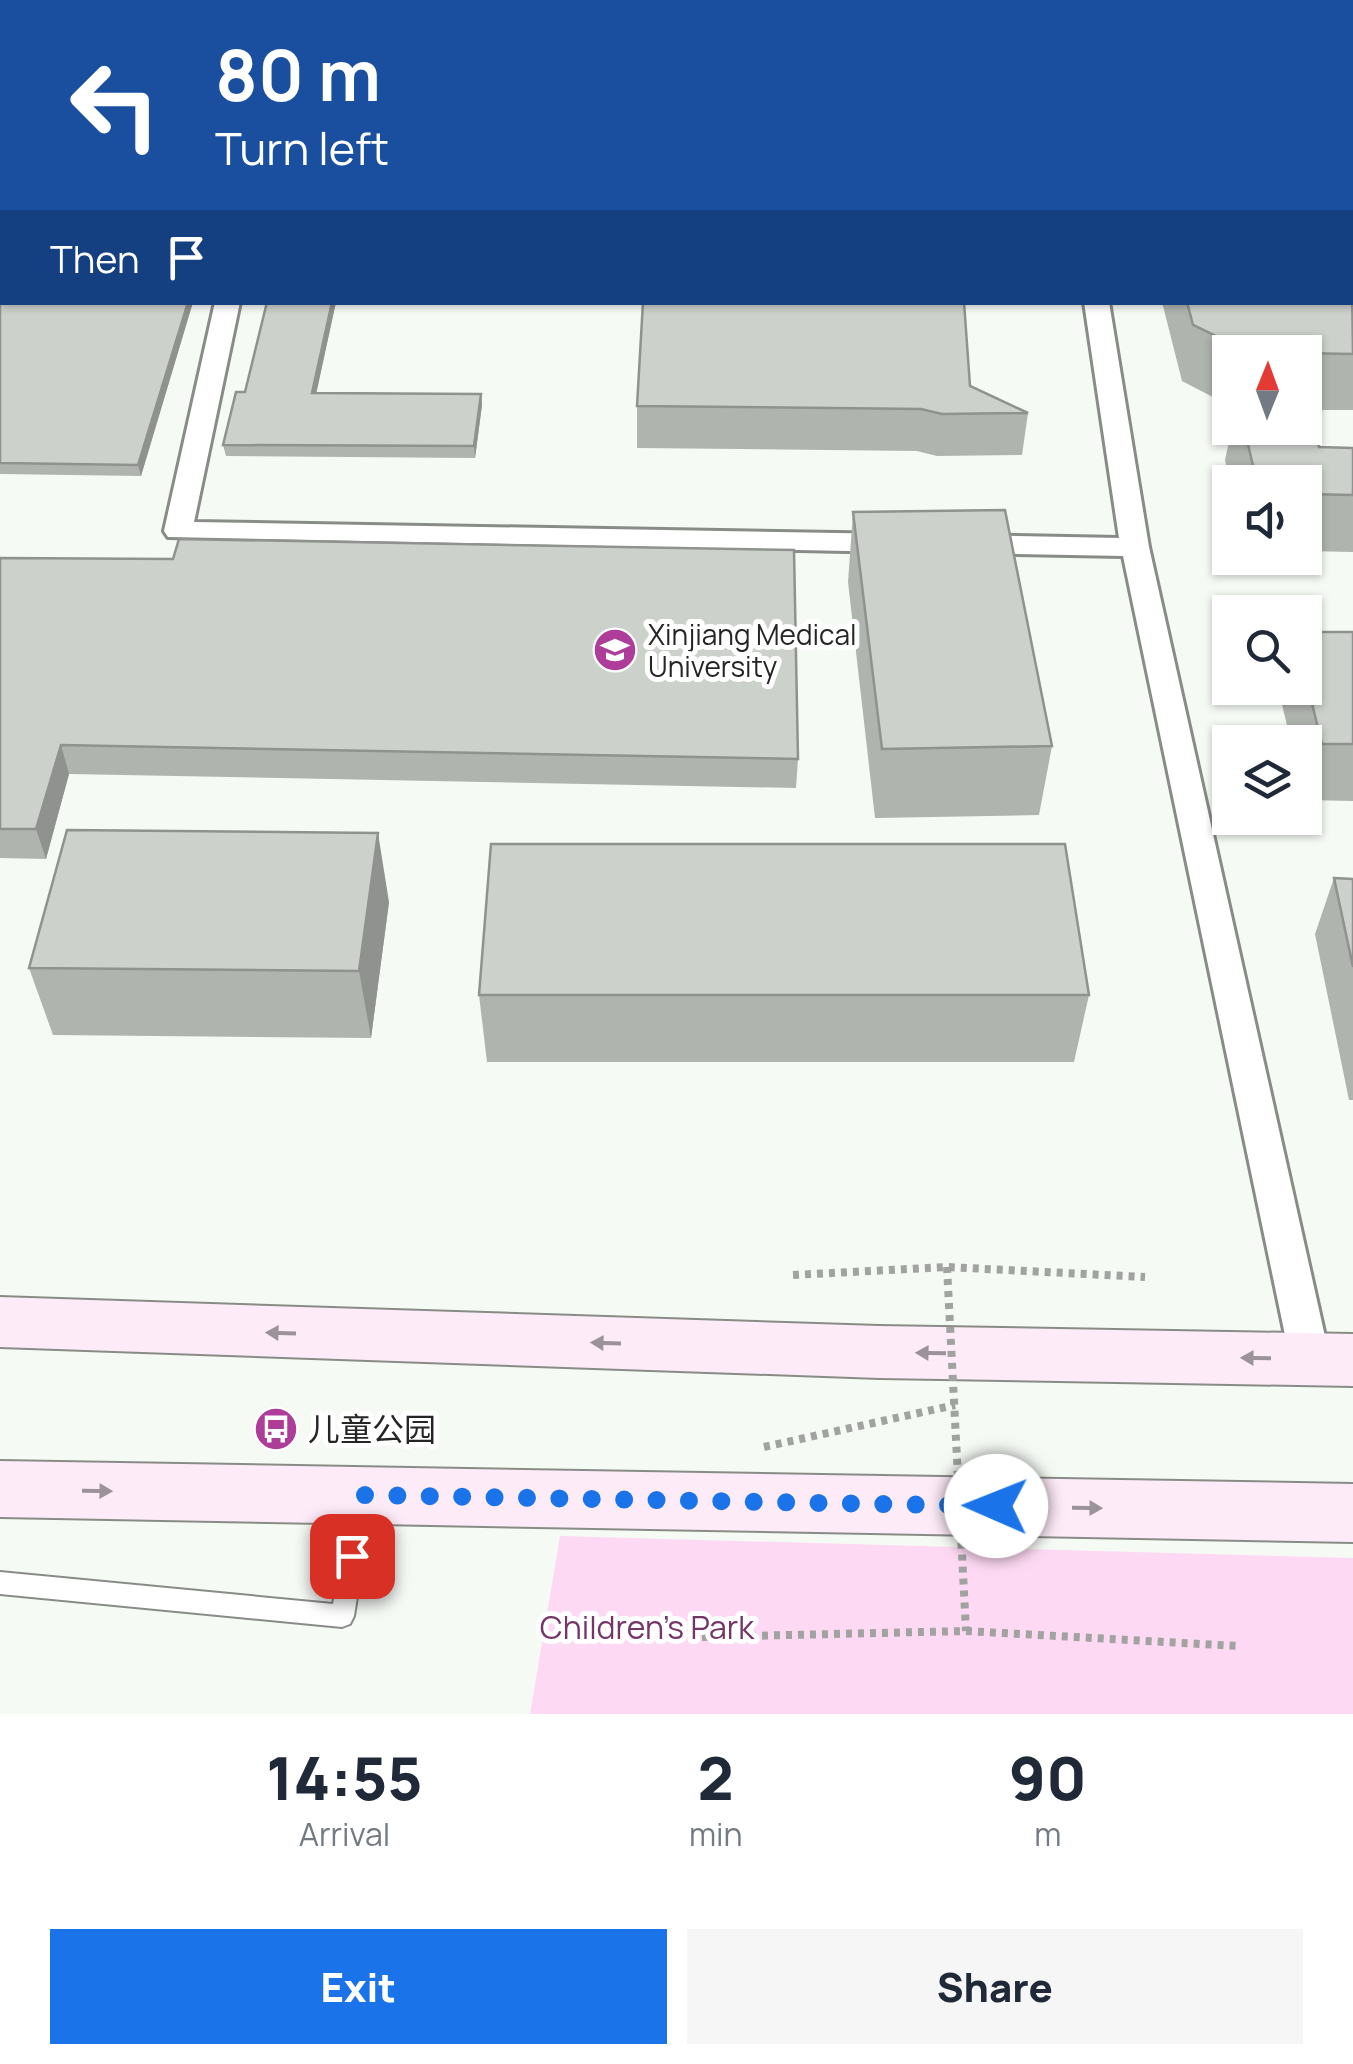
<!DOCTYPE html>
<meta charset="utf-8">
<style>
:root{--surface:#fff;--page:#f6f6f7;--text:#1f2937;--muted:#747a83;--accent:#1a73e8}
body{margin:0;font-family:Manrope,"Noto Sans SC",sans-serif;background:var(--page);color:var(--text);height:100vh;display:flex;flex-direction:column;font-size:38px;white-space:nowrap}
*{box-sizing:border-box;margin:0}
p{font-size:32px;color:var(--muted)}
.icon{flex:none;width:55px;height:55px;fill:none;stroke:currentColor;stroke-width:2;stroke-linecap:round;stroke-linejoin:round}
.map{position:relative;height:1714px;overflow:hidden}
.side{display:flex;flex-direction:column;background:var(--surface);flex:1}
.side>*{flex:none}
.hud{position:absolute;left:0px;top:0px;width:1355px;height:305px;box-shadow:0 2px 8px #0004;background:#1a4fa0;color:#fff;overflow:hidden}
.needle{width:65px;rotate:1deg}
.tools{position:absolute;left:1212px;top:335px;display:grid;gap:20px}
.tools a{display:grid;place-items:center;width:110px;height:110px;border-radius:0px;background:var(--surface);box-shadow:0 2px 8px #0004;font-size:50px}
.pin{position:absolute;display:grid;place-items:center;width:85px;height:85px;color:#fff;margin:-42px;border-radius:20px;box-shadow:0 5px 15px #0006}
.me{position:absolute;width:110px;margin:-55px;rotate:271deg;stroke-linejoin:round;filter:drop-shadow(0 0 8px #0008)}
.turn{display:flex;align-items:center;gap:35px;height:210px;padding:0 50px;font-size:45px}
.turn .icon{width:130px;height:130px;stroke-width:2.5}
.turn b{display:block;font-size:70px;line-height:85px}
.then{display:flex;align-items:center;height:95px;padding:0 50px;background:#0003;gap:20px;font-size:38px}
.eta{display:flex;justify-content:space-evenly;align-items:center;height:170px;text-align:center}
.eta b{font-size:60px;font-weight:800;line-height:70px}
.button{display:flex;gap:20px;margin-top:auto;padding:20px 50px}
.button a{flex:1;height:115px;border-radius:0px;background:var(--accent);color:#fff;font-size:40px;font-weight:800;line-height:115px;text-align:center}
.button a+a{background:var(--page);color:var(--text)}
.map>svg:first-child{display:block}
.green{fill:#fed9f3}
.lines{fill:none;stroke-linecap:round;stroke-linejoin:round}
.service-casing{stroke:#888c87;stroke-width:4}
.minor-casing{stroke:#888c87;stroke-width:6}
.secondary-casing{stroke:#888c87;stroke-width:4}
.path{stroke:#a0a39f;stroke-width:8;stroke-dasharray:6 6;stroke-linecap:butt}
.service{fill:#fff;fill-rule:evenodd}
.minor{fill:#fff;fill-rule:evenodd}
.secondary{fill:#fdebf8;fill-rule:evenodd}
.path-bridge{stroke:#a0a39f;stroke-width:8;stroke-dasharray:6 6;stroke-linecap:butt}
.wall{fill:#b0b4af}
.shaded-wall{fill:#90928f}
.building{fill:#cdd1cc;stroke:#90928f;stroke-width:2.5}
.oneway{fill:#9c9299}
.route{stroke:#1a73e8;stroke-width:18;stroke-dasharray:0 32.4}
.labels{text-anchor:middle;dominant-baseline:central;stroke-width:10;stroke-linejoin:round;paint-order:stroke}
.poi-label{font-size:28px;fill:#252624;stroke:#fff;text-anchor:start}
.near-poi-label{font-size:32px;fill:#252624;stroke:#fff;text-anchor:start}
.near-park-label{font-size:32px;fill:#743667;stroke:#fff}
</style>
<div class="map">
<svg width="1353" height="1714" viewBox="0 0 1353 1714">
<rect width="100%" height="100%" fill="#f6faf5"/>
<path class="green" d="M560 1536 1353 1558V1714H530Z"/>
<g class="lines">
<g class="service-casing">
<path id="service" d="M361 1492 369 1495 372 1502 354 1616 350 1624 342 1627 0 1594V1572L333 1604 350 1502 353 1495Z"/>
</g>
<g class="minor-casing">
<path id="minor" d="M1038 0H1058L1059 2H1039Z
M215 302H240L194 522 896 534 906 537 910 543 906 549 896 552 168 537 164 531Z
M1084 302H1109L1149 547 1330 1359 1324 1371 1310 1377 1296 1371 1290 1359 1123 556 970 553 960 550 956 544 960 538 970 535 1119 538Z"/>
</g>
<g class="secondary-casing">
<path id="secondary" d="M0 1297 879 1326 1353 1334V1386L879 1378 0 1347Z
M0 1461 1353 1484V1542L0 1517Z"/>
</g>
<path class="path" d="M793 1275 947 1267 1145 1277
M764 1447 955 1405
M702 1637 966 1631 1238 1646"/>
<use href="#service" class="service"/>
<use href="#minor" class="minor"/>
<use href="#secondary" class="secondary"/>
<path class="path-bridge" d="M947 1267 966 1631"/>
</g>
<path class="wall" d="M1151 0H1353V33L1352 2H1152Z
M0 277 2 302H193L141 476 0 474Z
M1353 290V410H1308L1319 447 1353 448V552L1305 551V482L1230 483 1225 460 1232 428H1305V352H1230V406L1182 381 1162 302H1352Z
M267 302H336L316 393 481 394 482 405 475 458 226 456 223 445 245 392Z
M970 386 1028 413 1022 455 937 456 917 451 637 448V406Z
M853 512 1052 746 1039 815 875 818 848 582Z
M0 558 798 759 796 788 69 774 46 859 0 858Z
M1305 632H1353V801L1305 800V742H1291L1278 688H1305Z
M1334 878 1353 879V1100H1349L1315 934Z
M389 902 371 1038 53 1035 29 968Z
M479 995H1089L1074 1062H487Z"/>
<path class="shaded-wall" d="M188 302H193L141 476 138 465Z
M332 302H336L314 404 312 393Z
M481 394 482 405 475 458 474 446Z
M61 745 69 774 46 859 36 829Z
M378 833 389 902 371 1038 359 971Z"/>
<path class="building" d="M0 0H270V2H2V179H0Z
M870 0H950L951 2H870Z
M1174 0H1267L1268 2H1175Z
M2 271V302H188L138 465 0 463V277Z
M1352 290 1353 354 1249 352 1193 325 1187 302H1352Z
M267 302H332L312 393 481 394 474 446 223 445 236 392H245Z
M643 302H964L970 386 1028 413 942 414 921 409 637 406Z
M1305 405H1307L1319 447 1353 448V495L1305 494V482H1257L1244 428H1305Z
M1005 510 1052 746 882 749 853 512Z
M179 539 794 550 798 759 61 745 36 829H0V558L173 559Z
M1305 632H1353V744H1322L1305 675Z
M67 830 378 833 359 971 29 968Z
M491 844H1065L1089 995H479Z
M1334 878 1353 879V967Z"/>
<defs><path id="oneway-solid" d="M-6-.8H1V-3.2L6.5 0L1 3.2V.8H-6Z" transform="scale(2.5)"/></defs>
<g class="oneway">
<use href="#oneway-solid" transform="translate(281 1333) rotate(-178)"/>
<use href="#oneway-solid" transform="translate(606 1343) rotate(-178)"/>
<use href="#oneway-solid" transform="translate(931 1353) rotate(-179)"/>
<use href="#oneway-solid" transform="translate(1256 1358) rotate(-179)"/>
<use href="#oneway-solid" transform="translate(97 1491) rotate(1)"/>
<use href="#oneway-solid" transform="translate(1087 1508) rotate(1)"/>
</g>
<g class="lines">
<path class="route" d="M352 1556 362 1495 996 1506"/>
</g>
<defs>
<g id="university-disc" transform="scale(2.25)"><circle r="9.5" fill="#ae3d99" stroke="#fff"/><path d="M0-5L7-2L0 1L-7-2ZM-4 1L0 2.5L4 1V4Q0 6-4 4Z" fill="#fff"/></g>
<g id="bus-disc" transform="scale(2.25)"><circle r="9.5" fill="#ae3d99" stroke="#fff"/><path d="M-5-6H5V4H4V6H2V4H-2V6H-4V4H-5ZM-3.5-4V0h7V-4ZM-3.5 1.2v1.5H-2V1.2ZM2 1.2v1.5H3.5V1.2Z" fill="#fff"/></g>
</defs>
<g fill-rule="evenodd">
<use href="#university-disc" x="615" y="650"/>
<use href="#bus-disc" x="276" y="1429"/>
</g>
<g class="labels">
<g class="poi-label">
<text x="648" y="634">Xinjiang Medical<tspan x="648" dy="32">University</tspan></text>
</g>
<g class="near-poi-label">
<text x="308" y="1429">儿童公园</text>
</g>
<g class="near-park-label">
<text x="647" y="1627">Children's Park</text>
</g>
</g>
</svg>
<div class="tools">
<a><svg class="needle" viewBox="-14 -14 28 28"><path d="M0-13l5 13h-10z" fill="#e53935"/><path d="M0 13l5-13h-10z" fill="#747a83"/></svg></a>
<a><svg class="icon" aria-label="sound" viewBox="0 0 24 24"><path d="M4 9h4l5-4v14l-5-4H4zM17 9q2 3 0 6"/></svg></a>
<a><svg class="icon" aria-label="search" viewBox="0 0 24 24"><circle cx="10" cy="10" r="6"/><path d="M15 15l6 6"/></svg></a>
<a><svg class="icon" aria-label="layers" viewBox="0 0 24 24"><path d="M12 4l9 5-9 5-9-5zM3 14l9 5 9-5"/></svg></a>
</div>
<div class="pin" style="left:352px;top:1556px;background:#d93025"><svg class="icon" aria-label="arrive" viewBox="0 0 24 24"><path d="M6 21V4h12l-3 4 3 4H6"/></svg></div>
<svg class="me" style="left:996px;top:1506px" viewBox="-20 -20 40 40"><circle r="19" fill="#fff"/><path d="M0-13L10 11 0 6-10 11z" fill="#1a73e8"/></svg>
<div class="hud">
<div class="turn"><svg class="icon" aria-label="left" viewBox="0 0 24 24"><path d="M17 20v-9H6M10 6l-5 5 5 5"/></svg><div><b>80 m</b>Turn left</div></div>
<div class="then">Then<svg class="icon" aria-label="arrive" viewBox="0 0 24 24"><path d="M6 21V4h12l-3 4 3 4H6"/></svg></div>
</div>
</div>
<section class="side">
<div class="eta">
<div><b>14:55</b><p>Arrival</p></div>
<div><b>2</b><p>min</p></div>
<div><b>90</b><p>m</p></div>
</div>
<div class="button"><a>Exit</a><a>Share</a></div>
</section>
